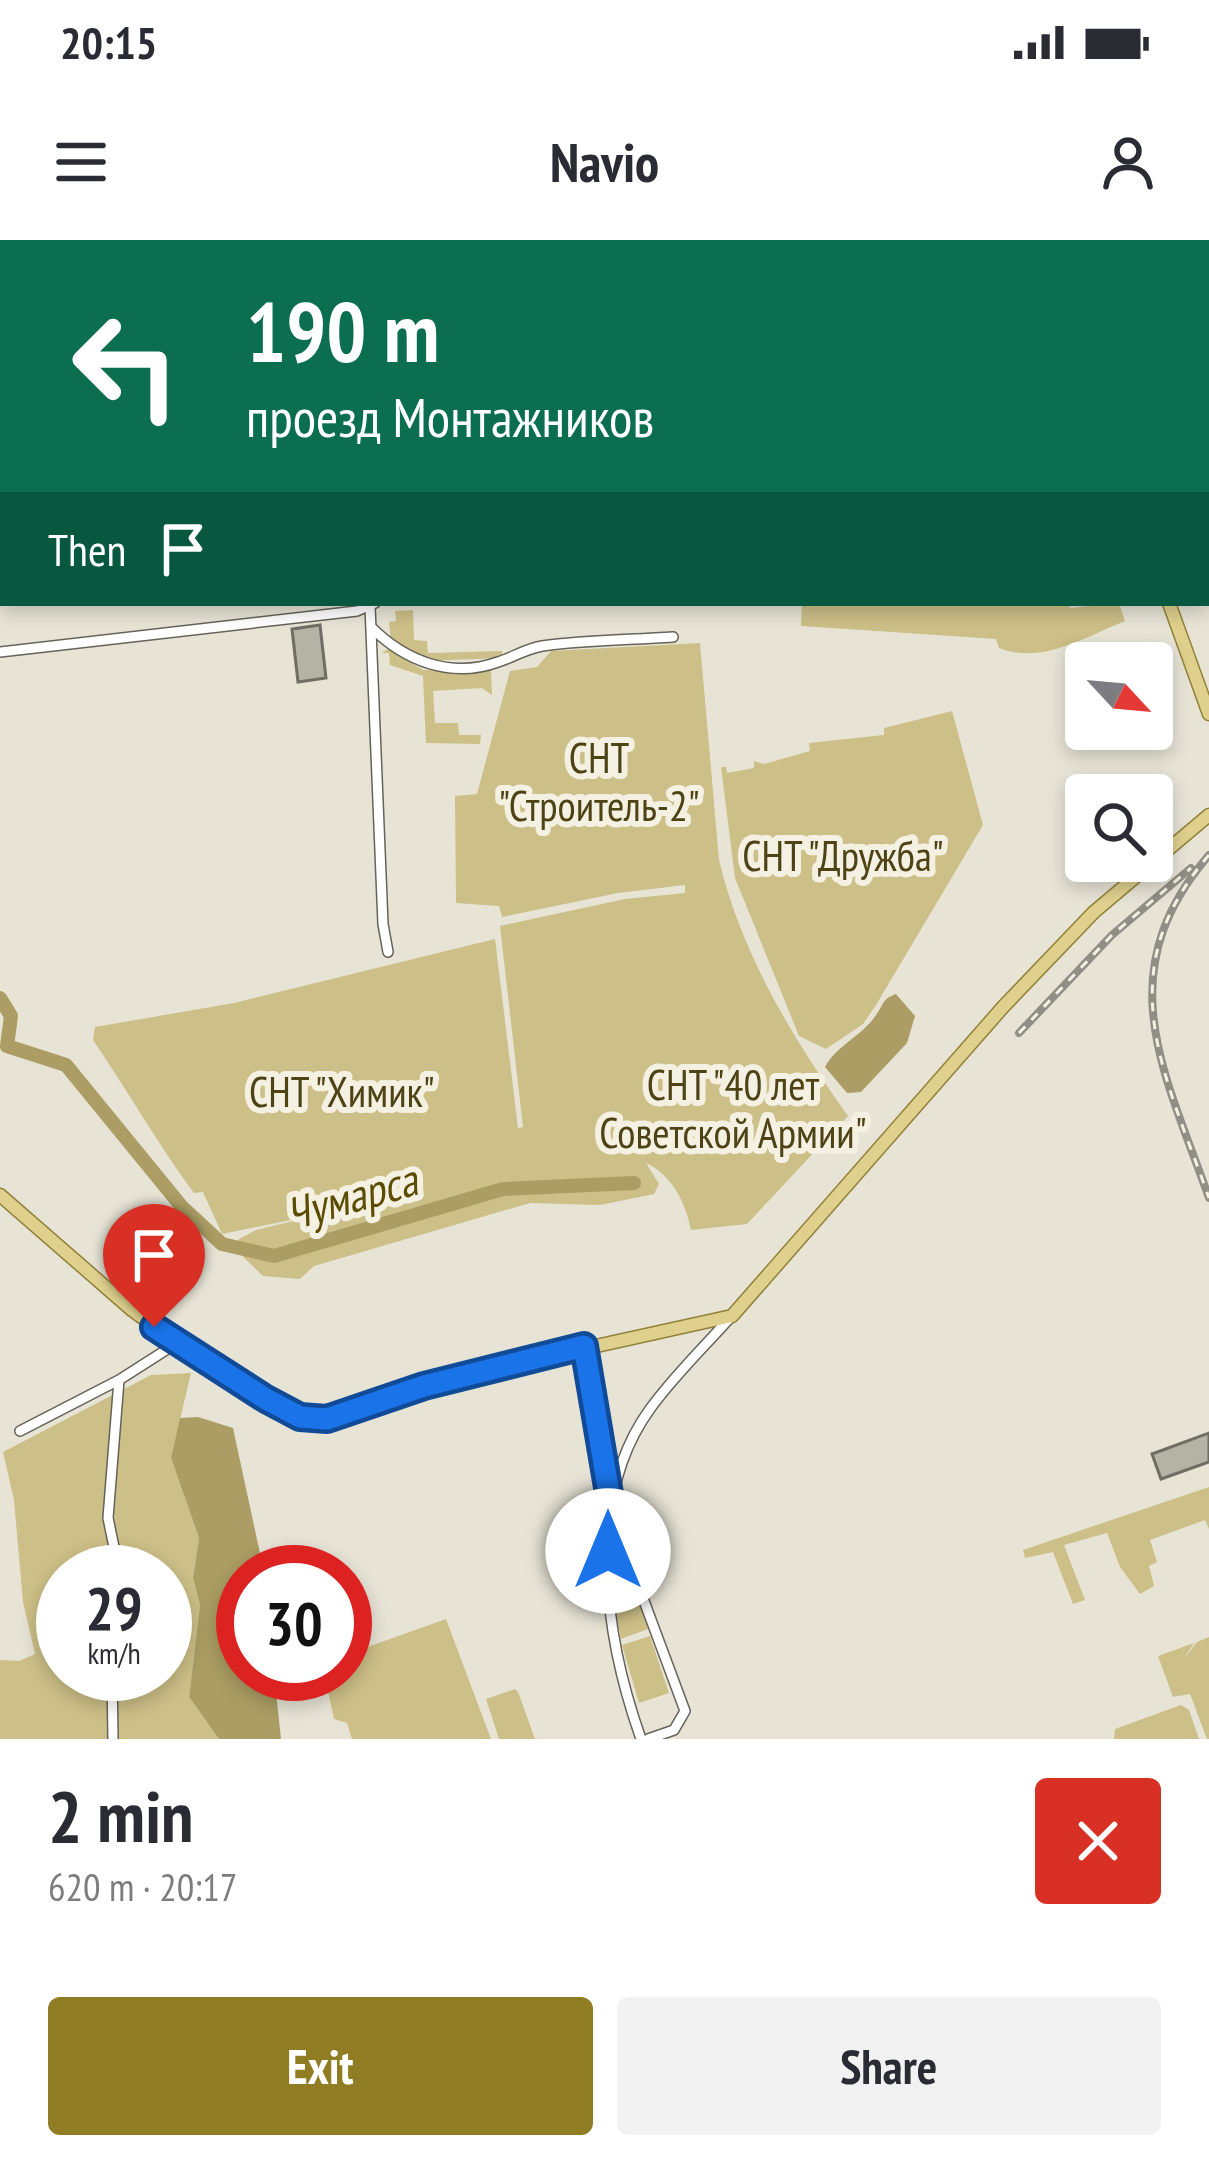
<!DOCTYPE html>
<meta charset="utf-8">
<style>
:root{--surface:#fff;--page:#f2f2f3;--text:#2b2b33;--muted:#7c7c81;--accent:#907d23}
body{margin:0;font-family:"PT Sans Narrow",sans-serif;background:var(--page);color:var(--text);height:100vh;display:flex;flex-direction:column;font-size:45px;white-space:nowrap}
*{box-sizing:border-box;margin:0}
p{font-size:39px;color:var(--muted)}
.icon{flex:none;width:66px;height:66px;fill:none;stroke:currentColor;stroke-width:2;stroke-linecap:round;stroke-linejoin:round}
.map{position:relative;height:1499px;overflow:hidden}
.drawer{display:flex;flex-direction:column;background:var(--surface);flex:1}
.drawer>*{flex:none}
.banner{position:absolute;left:0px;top:0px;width:1209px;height:366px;box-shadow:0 6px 18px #0003;background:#0b6e4f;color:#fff;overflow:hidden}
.needle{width:78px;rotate:116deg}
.tools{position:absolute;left:1065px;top:402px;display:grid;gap:24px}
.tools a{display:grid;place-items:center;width:108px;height:108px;border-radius:12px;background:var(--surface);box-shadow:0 6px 18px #0003;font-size:60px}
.speed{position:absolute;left:36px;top:1305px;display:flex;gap:24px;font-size:60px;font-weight:700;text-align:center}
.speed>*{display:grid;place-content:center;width:156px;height:156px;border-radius:50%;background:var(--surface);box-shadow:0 6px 18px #0003;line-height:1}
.speed small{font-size:30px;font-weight:400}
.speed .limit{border:18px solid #d22;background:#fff;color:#111}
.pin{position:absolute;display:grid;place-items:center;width:102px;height:102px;color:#fff;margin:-123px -51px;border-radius:50% 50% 50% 0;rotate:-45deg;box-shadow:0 0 12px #0007}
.pin .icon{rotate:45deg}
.me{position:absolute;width:132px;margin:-66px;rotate:0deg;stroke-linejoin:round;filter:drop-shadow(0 0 9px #0008)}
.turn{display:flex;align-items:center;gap:42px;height:252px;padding:0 48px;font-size:54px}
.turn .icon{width:156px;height:156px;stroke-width:2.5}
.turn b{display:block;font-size:84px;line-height:102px}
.then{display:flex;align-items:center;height:114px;padding:0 48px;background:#0003;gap:24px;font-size:45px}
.round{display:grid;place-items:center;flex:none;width:126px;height:126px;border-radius:12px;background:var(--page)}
.head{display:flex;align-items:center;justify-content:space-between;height:204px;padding:0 48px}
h1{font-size:72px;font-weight:800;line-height:90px}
.action{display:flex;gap:24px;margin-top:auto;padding:24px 48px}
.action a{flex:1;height:138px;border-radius:12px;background:var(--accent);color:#fff;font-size:48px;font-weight:800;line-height:138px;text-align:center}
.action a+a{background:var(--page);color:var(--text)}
.status{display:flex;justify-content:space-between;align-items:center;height:84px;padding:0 60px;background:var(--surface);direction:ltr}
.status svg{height:33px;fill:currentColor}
header{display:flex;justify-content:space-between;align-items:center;height:156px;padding:0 48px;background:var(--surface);font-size:54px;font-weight:800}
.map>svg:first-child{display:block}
.green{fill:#ccbf87;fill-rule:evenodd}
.water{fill:#ab9d63}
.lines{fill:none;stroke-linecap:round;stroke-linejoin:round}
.river{stroke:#ab9d63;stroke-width:14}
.building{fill:#b5b2a6;stroke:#706d62;stroke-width:3}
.minor-casing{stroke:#666358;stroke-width:12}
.major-casing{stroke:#918138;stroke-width:15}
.minor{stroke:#fff;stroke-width:9}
.major{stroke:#dfd08e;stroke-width:12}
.rail-casing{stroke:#918f85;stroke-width:8}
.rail{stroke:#f4f1e3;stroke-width:3;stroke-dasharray:9;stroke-linecap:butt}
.route-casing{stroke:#114b97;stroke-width:30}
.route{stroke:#1a73e8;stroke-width:21}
.labels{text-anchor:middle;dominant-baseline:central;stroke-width:12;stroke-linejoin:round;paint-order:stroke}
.park-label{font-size:42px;fill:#4e4315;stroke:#f4f1e3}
.water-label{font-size:45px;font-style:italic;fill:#5b4c00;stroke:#f4f1e3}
</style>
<div class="status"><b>20:15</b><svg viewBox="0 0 49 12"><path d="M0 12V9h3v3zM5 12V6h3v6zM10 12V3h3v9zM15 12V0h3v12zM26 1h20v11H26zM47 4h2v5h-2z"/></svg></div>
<header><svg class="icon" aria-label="menu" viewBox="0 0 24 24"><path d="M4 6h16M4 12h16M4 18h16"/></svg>Navio<svg class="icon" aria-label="person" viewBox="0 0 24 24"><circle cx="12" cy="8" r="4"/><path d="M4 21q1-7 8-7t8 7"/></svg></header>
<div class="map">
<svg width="1209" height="1499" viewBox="0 0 1209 1499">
<rect width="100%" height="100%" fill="#e7e4d6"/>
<path class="green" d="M802 363H1069L1070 368 1119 363 1125 381C1085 397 1042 425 999 408L996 399 801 386Z
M413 370 414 400 427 401 428 413 502 411V418L423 421 391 402 389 382 396 381 395 371Z
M700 403 719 620C742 715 792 797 848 876L747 984 691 990C685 962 673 936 646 923L659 944 654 954 600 965 530 963 314 1026 300 1039 263 1036 235 1009 239 999 256 990 330 972 222 994 203 952 194 953C157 903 128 851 93 800L95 787 234 763 495 699 518 888 523 887 500 686 625 659 685 653V645L618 653 502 677 499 666 456 663 455 556 477 554 510 431 537 427 551 411Z
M388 409 423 430H491L492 455 482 448 433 451 435 483H458L459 495H481L480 504 426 503 423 436 390 425 389 413H382Z
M952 471 983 585 876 765 863 784 826 809 799 796 735 638 721 527H726L727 533 754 528V521L764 524 810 511 809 503 884 495V488Z
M191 1133 171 1218 199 1298 193 1338 200 1365 189 1457 219 1499H0V1420L19 1421 35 1414 23 1362 14 1260 3 1212 151 1135ZM63 1332H165V1434H63Z
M1209 1247V1289L1205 1280 1150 1300 1157 1322 1149 1326 1154 1346 1140 1354 1120 1327 1107 1293 1064 1305 1085 1360 1073 1364 1053 1312 1025 1318 1023 1310Z
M618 1315 623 1316 648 1389 621 1399 614 1362Z
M446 1379 491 1499H352L347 1483 334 1479 326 1442 317 1443 319 1434H345V1415Z
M650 1396 669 1453 639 1463 622 1405Z
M1209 1397V1499H1207L1190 1454 1173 1457 1158 1416 1194 1403 1183 1420 1197 1402Z
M515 1449 518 1452 535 1499H499L486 1459Z
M1181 1465 1189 1470 1199 1499H1114L1115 1489Z"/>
<path class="water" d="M896 754 915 776 907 803 861 852 847 853 825 827C836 806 862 796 876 775 884 764 882 759 896 754Z
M198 1177 233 1188 264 1332H243V1434H274L281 1499H219L189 1457 200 1365 193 1338 199 1298 171 1218 180 1178Z"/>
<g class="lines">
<path class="river" d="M0 758 11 776 7 806 66 825 182 967 222 1004 274 1016 503 949 634 943"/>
</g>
<path class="building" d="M320 385 326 438 298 442 292 389Z
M1209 1193V1222L1161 1239 1152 1214Z"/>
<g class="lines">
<g class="minor-casing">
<path id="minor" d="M372 0V3
M1039 3 1064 0
M370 366 383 684 388 712
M371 387C405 421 451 439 498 422 514 417 525 409 542 406 585 400 629 400 673 397
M0 412 357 371 375 363
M584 1106 611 1266
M20 1191 119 1140 177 1103
M615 1283 685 1471 674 1490 648 1499
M96 1332 114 1307 108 1278 119 1140
M112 1434 113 1499
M641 1499C606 1400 583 1261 650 1169 673 1137 703 1108 729 1079"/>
</g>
<g class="major-casing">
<path id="major" d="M1036 0 1037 3
M1169 363 1209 474
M0 955 132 1070 177 1103 300 1177 327 1179 474 1133 732 1076 1003 767 1094 672 1209 575"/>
</g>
<use href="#minor" class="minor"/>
<use href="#major" class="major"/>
<g class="rail-casing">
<path id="rail" d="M1209 615C1107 733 1165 833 1209 958
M1019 793 1112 695 1191 628"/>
</g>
<use href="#rail" class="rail"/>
</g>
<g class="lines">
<g class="route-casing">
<path id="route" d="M154 1087 266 1159 300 1177 327 1179 424 1146 584 1106 613 1277 608 1311"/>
</g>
<use href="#route" class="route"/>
</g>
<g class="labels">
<g class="park-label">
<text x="599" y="517">СНТ<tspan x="599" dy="48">"Строитель-2"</tspan></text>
<text x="843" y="615">СНТ "Дружба"</text>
<text x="733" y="844">СНТ "40 лет<tspan x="733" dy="48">Советской Армии"</tspan></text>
<text x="342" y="851">СНТ "Химик"</text>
</g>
<g class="water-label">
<text transform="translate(351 956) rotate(-16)">Чумарса</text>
</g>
</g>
</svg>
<div class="tools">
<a><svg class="needle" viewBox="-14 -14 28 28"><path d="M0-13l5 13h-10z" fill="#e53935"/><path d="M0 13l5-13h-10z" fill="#7c7c81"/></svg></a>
<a><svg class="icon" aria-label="search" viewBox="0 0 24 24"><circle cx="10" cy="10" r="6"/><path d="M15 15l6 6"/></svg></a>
</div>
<div class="speed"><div>29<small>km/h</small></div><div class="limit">30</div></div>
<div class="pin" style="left:154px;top:1087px;background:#d93025"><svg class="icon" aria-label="arrive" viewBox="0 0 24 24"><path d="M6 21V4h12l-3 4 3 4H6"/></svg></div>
<svg class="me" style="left:608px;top:1311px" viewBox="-20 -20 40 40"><circle r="19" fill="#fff"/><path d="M0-13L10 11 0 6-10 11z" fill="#1a73e8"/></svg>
<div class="banner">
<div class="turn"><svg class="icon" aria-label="left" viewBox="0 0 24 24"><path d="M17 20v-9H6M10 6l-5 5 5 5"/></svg><div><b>190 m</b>проезд Монтажников</div></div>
<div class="then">Then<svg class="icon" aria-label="arrive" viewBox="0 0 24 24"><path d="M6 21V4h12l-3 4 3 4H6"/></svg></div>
</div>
</div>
<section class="drawer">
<div class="head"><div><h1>2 min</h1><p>620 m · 20:17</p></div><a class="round" style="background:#d93025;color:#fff"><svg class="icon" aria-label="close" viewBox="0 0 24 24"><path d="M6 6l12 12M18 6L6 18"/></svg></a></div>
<div class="action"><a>Exit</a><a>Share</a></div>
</section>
